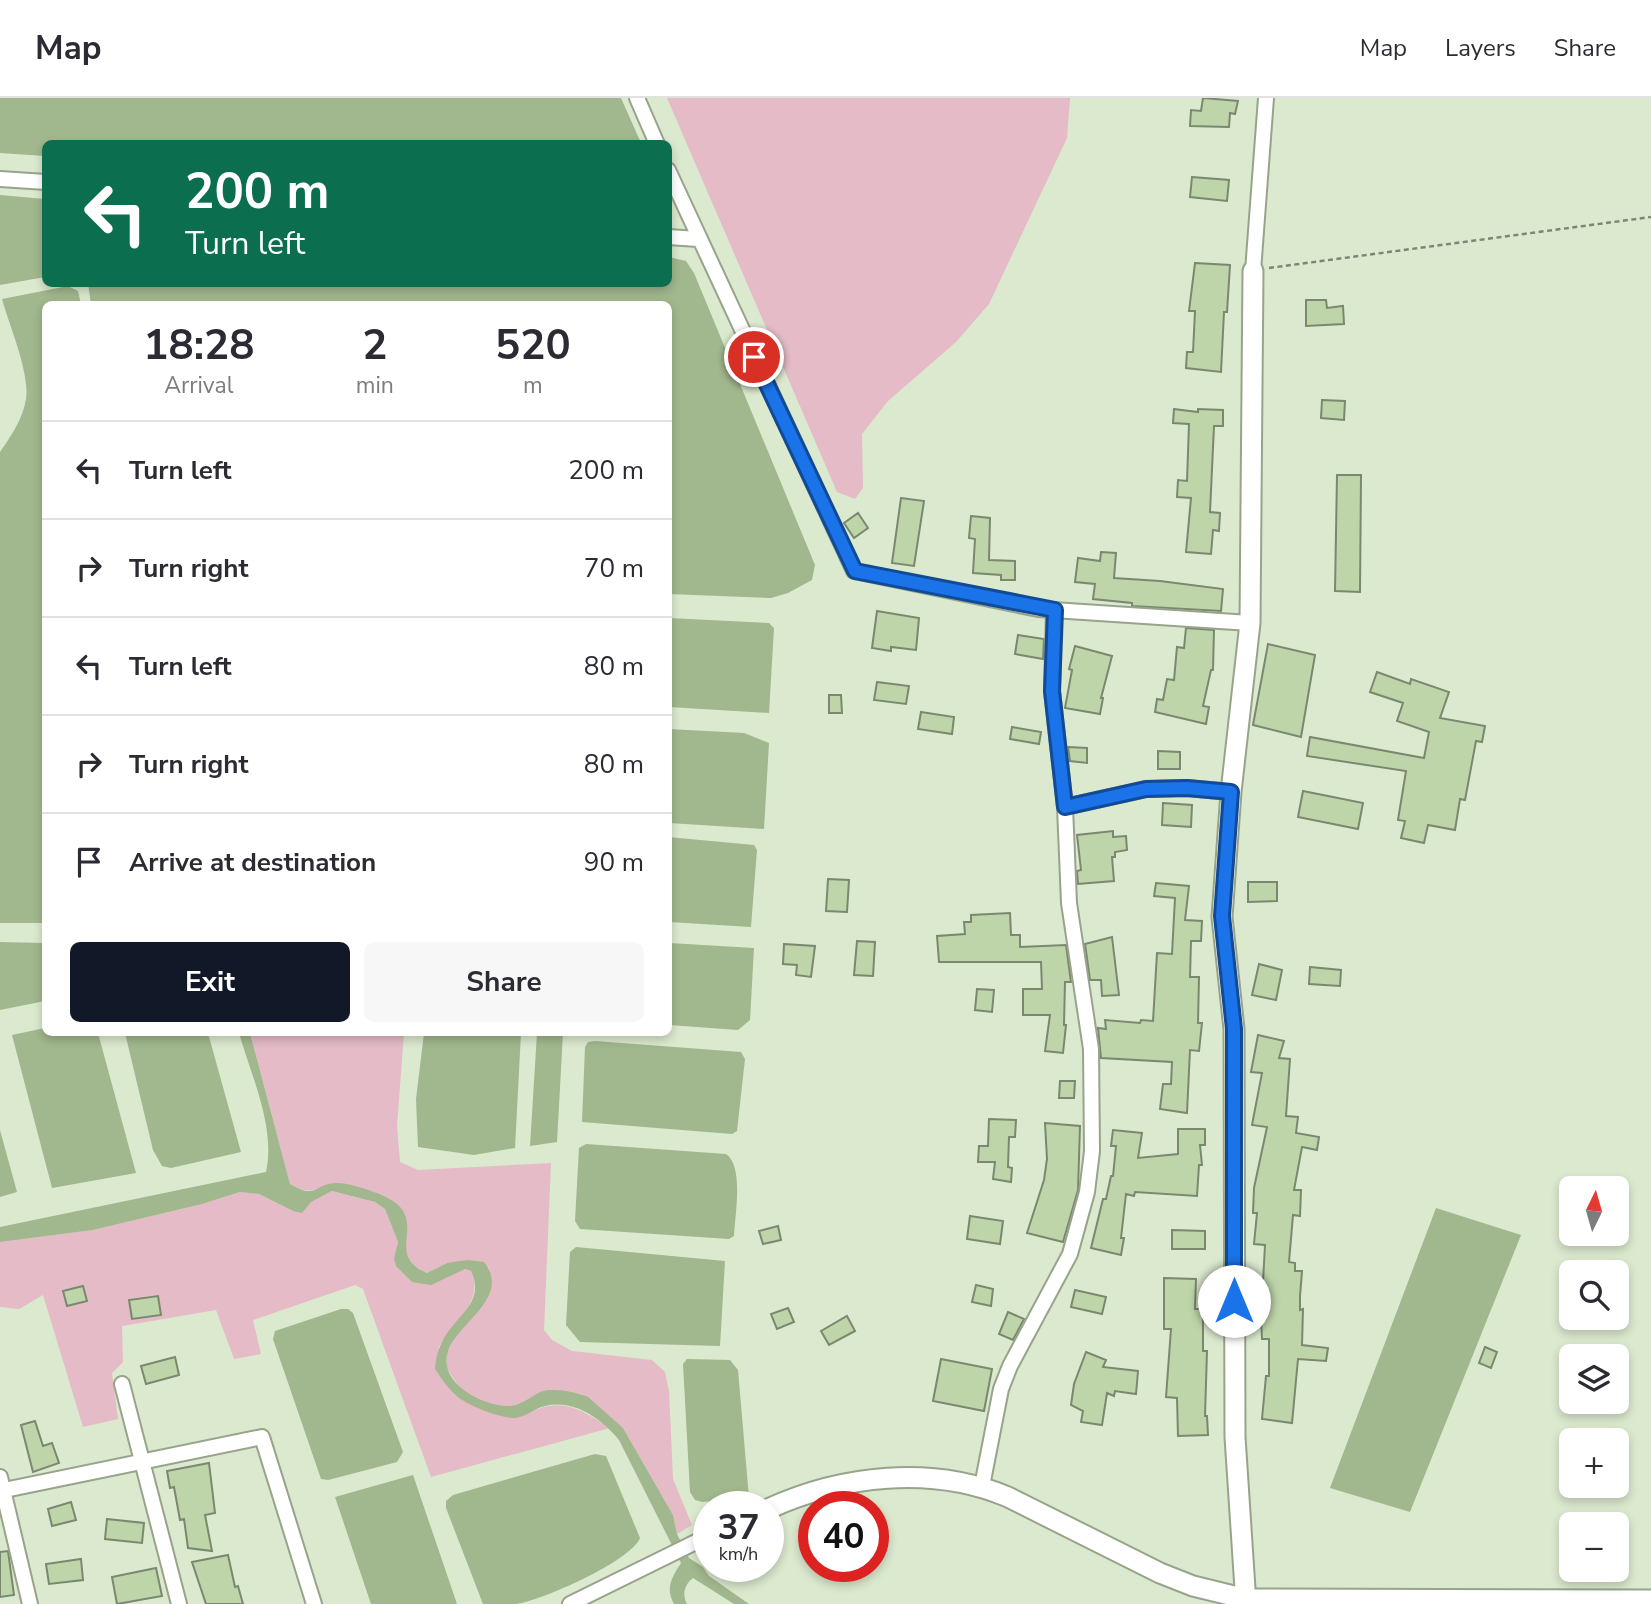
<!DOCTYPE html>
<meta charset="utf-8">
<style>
:root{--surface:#fff;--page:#f7f7f7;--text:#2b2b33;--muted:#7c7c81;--line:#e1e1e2;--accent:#111827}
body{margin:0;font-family:"Nunito Sans",sans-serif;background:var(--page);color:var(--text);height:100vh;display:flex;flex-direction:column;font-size:26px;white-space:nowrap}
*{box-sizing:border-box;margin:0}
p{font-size:23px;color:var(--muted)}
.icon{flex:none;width:38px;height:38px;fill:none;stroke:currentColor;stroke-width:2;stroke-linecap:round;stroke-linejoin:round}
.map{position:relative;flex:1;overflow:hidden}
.sheet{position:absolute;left:42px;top:203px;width:630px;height:735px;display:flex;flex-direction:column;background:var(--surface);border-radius:10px;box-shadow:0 4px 10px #0003}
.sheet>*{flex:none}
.guide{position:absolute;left:42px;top:42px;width:630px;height:147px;border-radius:10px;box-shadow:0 4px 10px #0003;background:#0b6e4f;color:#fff;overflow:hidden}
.needle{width:46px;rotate:5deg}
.tools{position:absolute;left:1559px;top:1078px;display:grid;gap:14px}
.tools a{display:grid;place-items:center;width:70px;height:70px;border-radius:10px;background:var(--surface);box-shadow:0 4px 10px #0003;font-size:35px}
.speed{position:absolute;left:693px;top:1393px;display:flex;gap:14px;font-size:35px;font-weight:700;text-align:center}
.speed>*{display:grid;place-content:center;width:91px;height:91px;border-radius:50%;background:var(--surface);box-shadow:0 4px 10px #0003;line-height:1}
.speed small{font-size:18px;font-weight:400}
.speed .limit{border:10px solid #d22;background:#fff;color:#111}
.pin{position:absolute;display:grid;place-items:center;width:60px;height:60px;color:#fff;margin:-30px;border:4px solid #fff;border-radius:50%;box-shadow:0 2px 7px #0007}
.me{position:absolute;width:77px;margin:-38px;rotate:0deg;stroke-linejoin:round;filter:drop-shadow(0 0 5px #0008)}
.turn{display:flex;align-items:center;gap:24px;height:147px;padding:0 28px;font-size:32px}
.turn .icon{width:91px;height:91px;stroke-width:2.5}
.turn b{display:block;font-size:49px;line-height:60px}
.eta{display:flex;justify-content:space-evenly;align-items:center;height:119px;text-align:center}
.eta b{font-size:42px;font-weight:700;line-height:49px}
.primary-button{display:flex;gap:14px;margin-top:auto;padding:14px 28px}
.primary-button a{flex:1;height:80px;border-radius:10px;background:var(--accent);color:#fff;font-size:28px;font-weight:700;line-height:80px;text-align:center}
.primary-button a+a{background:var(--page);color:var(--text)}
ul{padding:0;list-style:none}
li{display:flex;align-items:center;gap:21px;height:98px;padding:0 28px;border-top:2px solid var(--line)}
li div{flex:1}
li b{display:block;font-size:26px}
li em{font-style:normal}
header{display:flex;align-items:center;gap:42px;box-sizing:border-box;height:98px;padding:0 35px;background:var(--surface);border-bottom:2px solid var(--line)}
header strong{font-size:33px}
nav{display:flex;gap:38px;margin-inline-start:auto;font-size:24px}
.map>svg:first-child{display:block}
.green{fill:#e4bbc6}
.water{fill:#a1b78d}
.building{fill:#bed5aa;stroke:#7b8870;stroke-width:2}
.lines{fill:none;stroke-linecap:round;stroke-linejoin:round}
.street-casing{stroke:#97a48b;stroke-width:18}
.secondary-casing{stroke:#97a48b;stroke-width:23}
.path{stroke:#7c8674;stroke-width:2.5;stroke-dasharray:5 3.5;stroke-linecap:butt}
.street{stroke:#fff;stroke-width:14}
.secondary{stroke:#fff;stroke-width:19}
.route-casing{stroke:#114b97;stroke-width:18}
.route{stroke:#1a73e8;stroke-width:12}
</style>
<header>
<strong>Map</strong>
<nav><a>Map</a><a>Layers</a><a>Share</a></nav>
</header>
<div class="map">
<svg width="1651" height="1506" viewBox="0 0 1651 1506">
<rect width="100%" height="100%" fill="#dbe9ce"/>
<path class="green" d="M667 0H1070L1067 40 989 206 956 244 888 303 862 336 863 390 855 401 837 394Z
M250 935H404L397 1028 400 1064 418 1072 551 1065 544 1232 552 1242 572 1253 652 1262 665 1274 669 1293 673 1381 692 1427 677 1436 673 1417 623 1330 581 1296 543 1293 524 1305 508 1309 497 1307 468 1296 459 1289 446 1269 447 1255 489 1170 447 1165 427 1175C399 1163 405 1142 404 1115L337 1085C315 1089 313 1099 290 1086Z
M332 1093 375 1104 385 1111 398 1144 394 1160 412 1184 465 1171 471 1173C485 1204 453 1223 439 1249L449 1289 524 1317C561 1298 577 1309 610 1330L431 1379 363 1191 355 1187 253 1222 261 1256 234 1261 216 1212 122 1228 123 1264 112 1275 118 1321 83 1329 43 1197 19 1211 0 1209V1144L93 1132 202 1106 240 1094 259 1096 293 1113Z"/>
<path class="water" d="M0 0H621L641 45 46 46 45 58 0 55Z
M0 97 45 101V179L0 187Z
M669 159 686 163 694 175 815 467 812 482 788 495 771 500 669 496 668 206H91L88 186H668Z
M68 188 78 193 81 206H46L45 825H0V354C11 338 23 321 26 301 30 274 9 227 2 201Z
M669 520 769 525 774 530 769 615 669 609Z
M669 631 744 635 769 645 764 731 669 725Z
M668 739 754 747 757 752 751 829 669 824Z
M0 844 45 845V903L0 912Z
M669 845 754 850 750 922 738 932 669 927Z
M45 930 46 934 98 935 136 1075 52 1090 12 937Z
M125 935H208L241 1054 171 1070 162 1068 153 1052Z
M239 935H250L290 1086C317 1102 314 1086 336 1085 349 1084 388 1097 397 1106 423 1129 386 1157 427 1175L447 1165 467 1162 484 1164C513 1201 453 1226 447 1257 441 1286 481 1307 506 1308 519 1309 529 1300 540 1294 551 1289 577 1294 588 1299L623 1330 673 1417 677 1436 689 1460 703 1469 709 1478 749 1506H734L693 1480C684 1487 682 1497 687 1506H674C665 1490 672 1479 681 1465L619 1342C602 1321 574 1301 545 1308 535 1310 526 1319 515 1320 500 1320 472 1309 459 1300 449 1292 442 1281 435 1271 436 1256 441 1242 451 1230 466 1211 483 1199 471 1173L465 1171 431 1187 412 1184 396 1168 394 1160 398 1144 385 1111 375 1104 332 1093 311 1104 302 1115 293 1113 259 1096 240 1094 202 1106 93 1132 0 1144V1129L266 1074C276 1030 251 977 239 935Z
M424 935H521L515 1050 474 1057 418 1049 416 1001Z
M537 935H563L557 1044 530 1048Z
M595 943 741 954 745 961 737 1033 732 1036 582 1024 585 949 588 944Z
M0 1032 17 1094 0 1099Z
M586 1046 726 1056C744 1068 735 1117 734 1138L729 1141 580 1131 575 1123 579 1050Z
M1436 1110 1521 1137 1410 1414 1330 1390Z
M576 1149 725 1163 720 1248 580 1244 566 1227 570 1154Z
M341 1211H348L353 1215 403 1354 397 1364 328 1382 321 1381 273 1241 275 1233Z
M687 1261 730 1262 738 1272 749 1400 702 1404 695 1402 690 1394 683 1266Z
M595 1356 606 1358 640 1440C631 1463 541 1503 516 1506 505 1506 494 1506 483 1506L446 1410V1403L453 1397Z
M413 1377 457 1506H371L335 1399Z"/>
<path class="building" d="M1203 0 1238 3 1235 16 1230 15 1229 29 1190 28 1191 12 1201 13Z
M1192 79 1229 82 1227 103 1190 99Z
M1195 165 1230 167 1227 214H1224L1221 274 1186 270 1187 254H1193L1195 213H1189Z
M1306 202H1326L1327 210 1343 208 1344 226 1306 228Z
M1322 302 1345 303 1344 322 1321 320Z
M1174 311 1198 314V311L1223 312V328H1214L1210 414 1220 415 1219 433 1213 432 1211 456 1186 454 1191 400 1177 399 1178 382 1187 383 1189 326 1173 325Z
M1337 377H1361L1360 494 1335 493Z
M901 400 924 403 914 468 892 465Z
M858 415 868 430 854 440 844 425Z
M971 418 990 420 989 462 1015 463V482H1001V477L973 475 975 441 969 440Z
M1101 454 1116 455 1114 480 1160 483 1223 491 1221 513 1132 508V505L1093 501 1095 486 1075 484 1078 460 1100 463Z
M877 513 919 520 916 552 891 549V553L872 550Z
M1186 530 1214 532 1213 572H1211L1203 608 1209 609 1206 626 1155 614 1157 601 1163 602 1167 581 1174 582 1177 549 1184 550Z
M1018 537 1044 541 1043 561 1015 556Z
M1268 546 1315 557 1301 639 1253 627Z
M1075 548 1112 558 1101 600H1103L1100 616 1065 610 1072 572 1069 571Z
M1377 574 1410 586 1411 581 1449 594 1440 620 1485 628 1482 644 1476 643 1465 702 1460 701 1455 732 1428 727 1424 745 1401 740 1405 723 1398 722 1406 673 1307 658 1310 639 1424 660 1429 634 1397 623 1403 605 1370 594Z
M877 584 909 588 906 606 874 602Z
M829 597H841L842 615H829Z
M921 614 954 619 952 636 918 631Z
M1012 629 1041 634 1039 646 1010 641Z
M1068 649 1087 650V665L1070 663Z
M1158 653 1180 654V671H1158Z
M1303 693 1363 705 1358 731 1298 719Z
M1163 705 1192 707 1191 729 1162 727Z
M1113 733V739L1126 738 1127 752 1115 754V759H1112L1114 783 1078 786 1077 773 1081 772 1077 737Z
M828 781 849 782 847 814 826 813Z
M1248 784H1277V803L1248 804Z
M1156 785 1189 788 1185 822 1202 823 1201 843H1191L1190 879H1199L1198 925H1202L1199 953 1190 952 1187 1015 1160 1011 1163 986H1171L1172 964 1101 960 1098 930 1106 931 1105 922 1140 925 1141 922 1153 923 1157 855 1172 856 1175 800 1154 798Z
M1010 815 1011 837H1020V849L1066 847 1071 884H1065L1064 927H1066L1063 955 1045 953 1050 917H1023V891H1042L1041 864H939L937 838 965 836 964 824H971V817Z
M1112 839 1119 897 1102 898 1101 882H1090L1085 846Z
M857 843 875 844 873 878 854 877Z
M784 846 815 848 811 879 796 877 797 867 783 866Z
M1259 866 1282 872 1276 902 1252 897Z
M1310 869 1341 872 1340 888 1309 886Z
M977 891 994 892 992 914 975 912Z
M1258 937 1284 943 1279 960 1290 961 1286 1018 1298 1019 1296 1035 1319 1039 1317 1052 1302 1049 1294 1092H1301L1300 1118 1293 1117 1289 1164 1295 1165V1173H1302L1300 1198V1212L1303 1211 1302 1247 1328 1250 1326 1263 1298 1261 1292 1325 1262 1321 1266 1278H1269V1241H1262L1261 1220 1265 1147 1254 1146 1257 1115H1253L1254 1090 1267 1029 1252 1027 1262 975 1251 974Z
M1060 983H1075L1074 1000H1059Z
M989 1021 1016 1022 1015 1039H1009L1008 1069 1012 1070 1011 1084 993 1081 995 1064H978L979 1048H988Z
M1045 1025 1080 1028 1078 1092 1063 1144 1027 1135 1044 1082 1047 1061Z
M1178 1031H1205V1047H1200L1202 1067H1199L1197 1098 1135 1094 1134 1098 1126 1096 1121 1140H1124L1121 1157 1091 1150 1103 1101H1106L1111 1078H1113L1116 1048H1111L1113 1032 1142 1035 1138 1060 1178 1056Z
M970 1118 1003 1123 1000 1146 967 1141Z
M778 1128 781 1142 763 1146 759 1133Z
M1172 1132 1205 1133V1151H1172Z
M1164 1180 1196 1181 1195 1211H1203V1253H1207L1205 1318H1207L1208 1337 1178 1338 1177 1300 1166 1299 1171 1231H1164Z
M976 1187 993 1191 991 1208 972 1204Z
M83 1188 87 1203 67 1208 63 1193Z
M1075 1192 1106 1199 1102 1216 1071 1209Z
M158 1198 161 1217 132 1221 129 1202Z
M788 1210 794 1224 777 1231 771 1216Z
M1008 1214 1024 1221 1013 1242 999 1236Z
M847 1218 855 1233 829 1247 821 1233Z
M1485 1249 1497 1254 1491 1270 1479 1265Z
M1086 1254 1106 1262 1103 1269 1138 1273 1136 1296 1115 1293 1114 1298 1107 1295 1102 1327 1081 1324 1083 1313 1071 1307 1074 1286Z
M175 1259 179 1277 146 1286 141 1268Z
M941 1261 992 1271 984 1313 933 1303Z
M35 1323 43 1348 52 1345 59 1365 33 1374 21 1327Z
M209 1365 215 1415 205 1417 212 1453 188 1450 184 1421 180 1422 174 1389 170 1390 167 1373Z
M71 1404 76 1422 52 1428 48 1411Z
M107 1421 144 1425 142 1445 105 1441Z
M8 1453 14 1497 0 1499V1454Z
M228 1457 235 1489 238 1488 243 1506H206L192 1464Z
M81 1461 83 1482 49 1486 46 1466Z
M156 1470 162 1498 117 1506 112 1479Z"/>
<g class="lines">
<g class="street-casing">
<path id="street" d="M637 0 657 46
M668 72 854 473 1038 511 1250 525
M0 81 46 84
M668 139 698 141
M1253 173 1266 0
M1065 709 1146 691 1187 690 1231 694
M122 1286 179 1506
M0 1379 30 1506
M982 1388 1001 1291 1010 1268 1070 1156 1087 1094 1092 1053 1091 951 1069 805 1065 709 1052 593 1054 512
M0 1393 262 1339 314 1506
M570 1506 706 1439"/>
</g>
<g class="secondary-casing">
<path id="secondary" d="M768 1411C842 1377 932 1367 1008 1399L1160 1475 1193 1488 1246 1501 1651 1502
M706 1439 709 1438
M1246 1506 1235 1339 1234 931 1222 819 1231 694 1250 525 1253 173"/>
</g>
<path class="path" d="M1269 170 1651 119"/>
<use href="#street" class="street"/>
<use href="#secondary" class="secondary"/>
</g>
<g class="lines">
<g class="route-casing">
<path id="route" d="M754 259 855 473 1055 512 1052 593 1065 709 1146 691 1187 690 1231 694 1222 818 1234 931V1203"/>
</g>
<use href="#route" class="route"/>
</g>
</svg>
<div class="tools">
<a><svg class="needle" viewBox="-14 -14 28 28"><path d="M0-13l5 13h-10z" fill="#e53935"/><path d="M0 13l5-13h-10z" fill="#7c7c81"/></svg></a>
<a><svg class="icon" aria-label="search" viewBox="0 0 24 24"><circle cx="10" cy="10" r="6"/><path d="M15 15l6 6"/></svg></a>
<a><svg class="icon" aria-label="layers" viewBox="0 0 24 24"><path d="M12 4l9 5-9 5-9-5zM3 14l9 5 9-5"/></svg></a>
<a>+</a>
<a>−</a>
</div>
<div class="speed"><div>37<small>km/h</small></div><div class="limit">40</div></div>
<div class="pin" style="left:754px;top:259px;background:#d93025"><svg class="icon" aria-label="arrive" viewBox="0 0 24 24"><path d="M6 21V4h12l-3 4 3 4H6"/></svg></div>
<svg class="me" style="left:1234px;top:1203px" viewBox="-20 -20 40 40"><circle r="19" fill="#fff"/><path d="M0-13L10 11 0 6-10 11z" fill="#1a73e8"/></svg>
<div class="guide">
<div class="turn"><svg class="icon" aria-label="left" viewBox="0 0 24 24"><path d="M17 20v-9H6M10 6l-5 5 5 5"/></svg><div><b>200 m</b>Turn left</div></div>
</div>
<section class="sheet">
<div class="eta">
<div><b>18:28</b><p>Arrival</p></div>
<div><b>2</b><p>min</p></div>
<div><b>520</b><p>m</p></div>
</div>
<ul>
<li><svg class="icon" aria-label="left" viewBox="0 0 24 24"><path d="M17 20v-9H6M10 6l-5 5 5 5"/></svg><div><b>Turn left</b></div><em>200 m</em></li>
<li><svg class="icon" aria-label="right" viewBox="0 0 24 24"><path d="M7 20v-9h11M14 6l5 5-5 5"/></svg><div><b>Turn right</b></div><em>70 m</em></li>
<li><svg class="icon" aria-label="left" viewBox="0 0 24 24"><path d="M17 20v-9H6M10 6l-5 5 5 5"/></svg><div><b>Turn left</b></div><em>80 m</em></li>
<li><svg class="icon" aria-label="right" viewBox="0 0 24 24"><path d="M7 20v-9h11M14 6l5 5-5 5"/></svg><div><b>Turn right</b></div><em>80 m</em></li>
<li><svg class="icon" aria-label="arrive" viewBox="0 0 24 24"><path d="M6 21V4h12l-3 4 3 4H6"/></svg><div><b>Arrive at destination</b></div><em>90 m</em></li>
</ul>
<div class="primary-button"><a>Exit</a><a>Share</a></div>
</section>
</div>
